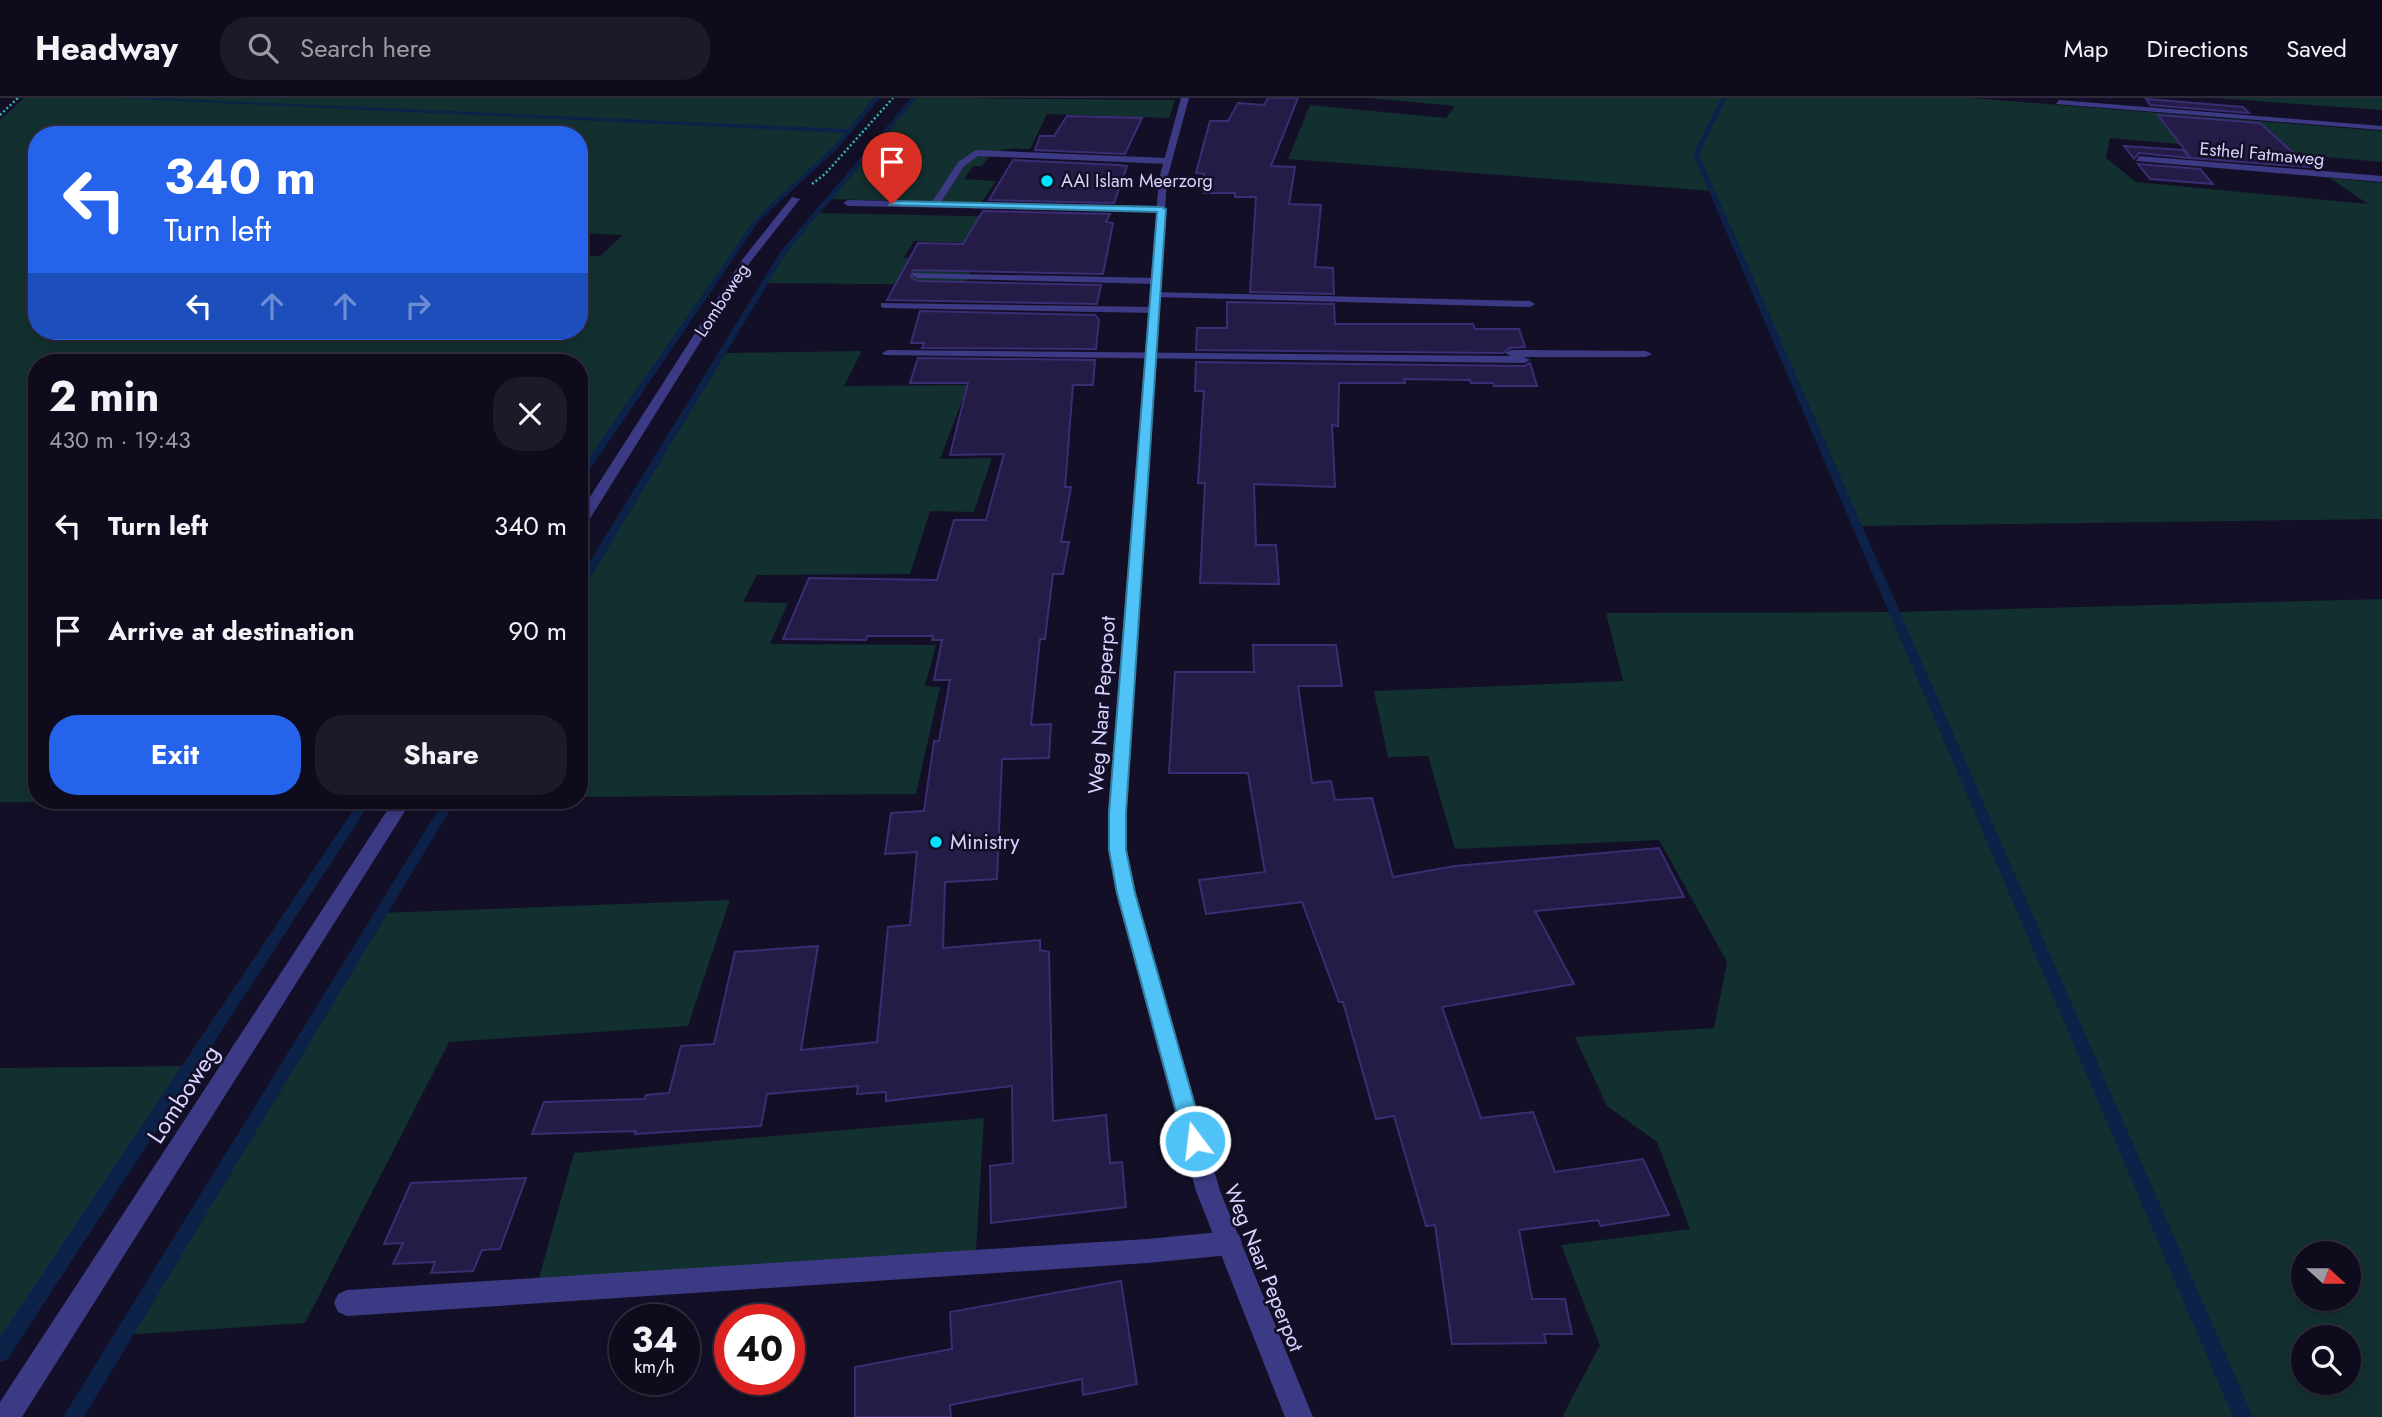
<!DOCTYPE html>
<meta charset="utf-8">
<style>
:root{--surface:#0e0b1c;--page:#1c1929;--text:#f1f3f6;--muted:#9b9ba3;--line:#2e2b3b;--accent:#2563eb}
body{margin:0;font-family:Jost,sans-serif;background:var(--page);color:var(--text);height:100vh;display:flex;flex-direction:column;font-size:26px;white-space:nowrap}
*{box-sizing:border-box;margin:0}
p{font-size:23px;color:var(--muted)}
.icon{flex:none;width:38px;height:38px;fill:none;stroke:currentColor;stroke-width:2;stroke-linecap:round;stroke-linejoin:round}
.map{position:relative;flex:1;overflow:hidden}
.sheet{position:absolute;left:28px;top:256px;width:560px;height:455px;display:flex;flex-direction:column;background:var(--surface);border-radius:28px;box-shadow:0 4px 10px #0003,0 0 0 2px var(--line)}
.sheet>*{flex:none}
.banner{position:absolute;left:28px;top:28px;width:560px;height:214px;border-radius:28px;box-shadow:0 4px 10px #0003,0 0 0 2px var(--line);background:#2563eb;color:#fff;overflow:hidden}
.needle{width:46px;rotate:111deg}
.fabs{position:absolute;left:2291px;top:1143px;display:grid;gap:14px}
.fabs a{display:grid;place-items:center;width:70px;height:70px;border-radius:50%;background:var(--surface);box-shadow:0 4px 10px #0003,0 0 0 2px var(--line);font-size:35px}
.speed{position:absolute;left:609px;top:1206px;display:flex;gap:14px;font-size:35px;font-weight:700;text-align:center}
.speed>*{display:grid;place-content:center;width:91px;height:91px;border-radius:50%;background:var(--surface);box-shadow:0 4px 10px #0003,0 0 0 2px var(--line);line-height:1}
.speed small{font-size:18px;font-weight:400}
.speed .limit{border:10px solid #d22;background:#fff;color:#111}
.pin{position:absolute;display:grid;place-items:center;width:60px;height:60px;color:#fff;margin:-72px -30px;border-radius:50% 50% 50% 0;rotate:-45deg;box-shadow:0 0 7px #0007}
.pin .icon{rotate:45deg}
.me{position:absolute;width:77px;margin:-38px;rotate:345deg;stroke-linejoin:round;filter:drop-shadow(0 0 5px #0008)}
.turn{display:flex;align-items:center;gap:24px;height:147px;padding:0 21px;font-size:32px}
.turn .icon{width:91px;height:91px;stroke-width:2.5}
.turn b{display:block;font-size:49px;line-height:60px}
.lanes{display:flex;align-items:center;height:66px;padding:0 21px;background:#0003;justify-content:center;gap:35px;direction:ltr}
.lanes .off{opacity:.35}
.round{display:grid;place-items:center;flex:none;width:74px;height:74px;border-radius:28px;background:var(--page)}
.summary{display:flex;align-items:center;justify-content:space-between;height:119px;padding:0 21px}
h1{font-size:42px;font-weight:700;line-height:52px}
.button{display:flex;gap:14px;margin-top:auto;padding:14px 21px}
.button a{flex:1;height:80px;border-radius:28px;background:var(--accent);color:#fff;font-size:28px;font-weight:700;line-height:80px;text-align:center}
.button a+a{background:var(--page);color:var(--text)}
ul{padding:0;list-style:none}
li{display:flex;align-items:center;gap:21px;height:105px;padding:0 21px}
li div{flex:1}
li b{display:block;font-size:26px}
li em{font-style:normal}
header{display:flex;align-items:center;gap:42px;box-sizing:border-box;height:98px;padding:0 35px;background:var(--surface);border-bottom:2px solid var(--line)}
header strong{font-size:33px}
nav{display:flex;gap:38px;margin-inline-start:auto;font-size:24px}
.search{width:490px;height:63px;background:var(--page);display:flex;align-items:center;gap:18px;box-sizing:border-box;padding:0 24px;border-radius:28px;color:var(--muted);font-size:26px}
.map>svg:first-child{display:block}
.green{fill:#12302f;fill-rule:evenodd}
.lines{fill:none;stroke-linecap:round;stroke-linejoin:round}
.stream{fill:#0c2248;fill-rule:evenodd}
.building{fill:#241b47;stroke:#3b2d73;stroke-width:2}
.path{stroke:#2fb8b0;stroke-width:2.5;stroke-dasharray:2 2.5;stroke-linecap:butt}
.service{fill:#3d3a85;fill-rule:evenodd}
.minor{fill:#3d3a85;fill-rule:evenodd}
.tertiary{fill:#3d3a85;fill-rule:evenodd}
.route{fill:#4fc3f7;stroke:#337fa1;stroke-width:2}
.poi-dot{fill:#00e5ff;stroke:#130f26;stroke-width:2.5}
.labels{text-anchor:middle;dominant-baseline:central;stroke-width:5;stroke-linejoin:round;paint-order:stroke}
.far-street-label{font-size:18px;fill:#d9d4ff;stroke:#130f26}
.far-poi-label{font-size:18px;fill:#d9d4ff;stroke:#130f26;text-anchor:start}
.street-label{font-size:21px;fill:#d9d4ff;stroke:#130f26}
.poi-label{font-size:21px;fill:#d9d4ff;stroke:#130f26;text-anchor:start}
.near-street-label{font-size:24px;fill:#d9d4ff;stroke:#130f26}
</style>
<header>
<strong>Headway</strong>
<div class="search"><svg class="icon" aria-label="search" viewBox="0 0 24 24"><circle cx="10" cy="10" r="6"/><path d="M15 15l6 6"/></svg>Search here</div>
<nav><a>Map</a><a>Directions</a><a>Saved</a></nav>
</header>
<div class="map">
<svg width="2382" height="1319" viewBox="0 0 2382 1319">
<rect width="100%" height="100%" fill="#130f26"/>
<path class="green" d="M24 0H877L835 49 757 122 579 381V264H37V702H180L178 705 0 704V22ZM37 37H579V135L623 137 600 158H579V233H37Z
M914 0 1175 2 1169 20 1047 16 1030 51C1008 50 995 49 982 68H973L964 81 996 83 981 105 828 101Z
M1369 0H1972L2382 33V64L2110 40 2106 60 2136 84 2368 106 2330 80 2382 85V421L1857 428 1712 93 1288 61 1310 7 1446 20 1455 8Z
M2214 0H2382V12Z
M815 115 1024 119 1014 146 914 143 903 160 976 161 964 187 765 185 784 153Z
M862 253 844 288 968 287 940 361 992 360 974 414 930 413 910 476 757 477 743 504 788 505 770 546 936 547 925 588 940 589 916 696 579 699V490L722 255Z
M2382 501V1319H1562L1600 1247 1561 1147 1690 1131 1657 1044 1607 1008 1575 939 1714 930 1727 864 1659 742 1455 751 1428 658 1388 659 1374 593 1623 583 1606 515 1895 514ZM2303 1155H2348V1200H2303ZM2303 1239H2348V1284H2303Z
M730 802 688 928 449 944 305 1225 123 1237 381 815Z
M190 968 0 1255V970Z
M984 1020 976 1153 539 1180 574 1055Z"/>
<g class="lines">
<path class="stream" d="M118 0H157L848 31 874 0H880L838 50 759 123 582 383 579 384V374L755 121 834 48 845 35Z
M911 0H917L787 154 584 490 579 493V481L781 153Z
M1721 0H1727L1699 56 2253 1319H2233L1693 56Z
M360 702H372L7 1262 0 1264V1239Z
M444 702H456L84 1319H63Z"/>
</g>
<path class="building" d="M1268 0H1298L1271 68 1295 69 1289 106 1321 107 1315 169 1333 170 1334 196 1250 194 1256 99H1235V95H1204V76L1196 75 1210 23H1228L1238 5 1264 7Z
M2146 1 2243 9 2249 15 2150 7Z
M2158 17 2260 25 2309 69 2191 60Z
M1067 18 1142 20 1125 56 1035 52 1040 38H1054Z
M2124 48 2183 52 2190 60 2139 55 2134 61Z
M1013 62 1119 67 1127 68 1114 105 989 102Z
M2138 66 2200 71 2213 86 2150 81Z
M983 113 1110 116 1106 124 1113 125 1103 176 913 172 911 179 917 183 1101 187 1097 206 887 202 918 145 963 146Z
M1227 204 1334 206 1335 226H1473L1475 231H1519L1525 249 1510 250 1503 255 1196 252 1197 230H1227Z
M920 213 1095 217 1099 222 1096 251 922 250 924 245H911Z
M918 260 1095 262 1093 287H1073L1065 389H1071L1061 444H1069L1063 476H1053L1045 541H1040L1031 627 1051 626 1049 660 1002 661 997 781 945 784 943 850 1040 842V852L1049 854 1053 1023 1106 1017 1110 1065 1122 1064 1126 1109 991 1125 990 1068 1013 1065 1012 988 886 1003V994L857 996 858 988 767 996 761 1028 635 1036 636 1033 532 1036 544 1004 645 1001 646 997 669 995 681 948 714 946 735 854 818 848 801 952 877 944 888 829 910 827 917 754 885 756 891 715 924 713 934 643H939L950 582H934L942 542H932L933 538H867L866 542 783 541 809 480 937 482 954 422H986L1004 356 950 357 968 285H910Z
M1196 264 1524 268 1530 265 1537 288H1494L1493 285H1471L1470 282 1404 281 1405 285H1339L1338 328 1332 327 1335 389 1254 386 1256 447H1276L1279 486 1200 485 1205 385H1198L1204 293H1195Z
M1253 547H1336L1342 588H1298L1312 685 1331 683 1335 702 1372 700 1393 779 1455 768 1659 750 1684 799 1535 813 1574 886 1442 909 1481 1020 1533 1014 1555 1074 1643 1061 1669 1117 1601 1128 1598 1122 1519 1132 1532 1201H1565L1572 1236H1544L1546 1245 1452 1246 1435 1127 1426 1128 1394 1018 1376 1021 1343 904H1339L1302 804 1206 816 1199 782 1265 774 1248 675H1169L1175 574H1254Z
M526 1080 500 1151 482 1152 473 1173 431 1175 435 1164 393 1166 403 1145 384 1146 411 1085Z
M1121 1183 1137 1286 1083 1297 1082 1281 950 1307 951 1319H855V1269L952 1251 950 1214Z"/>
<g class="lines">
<path class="path" d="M0 17 18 0
M812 86 825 76 893 0"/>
<path class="service" d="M976 52 1167 60 1171 63 1167 66 978 58 964 68 941 104 1162 108 1167 111 1162 114 848 108 843 105 848 102 932 104 958 64Z
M913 175 1156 180 1161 183 1156 186 917 180 912 177Z
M1151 194 1530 203 1535 206 1530 209 1155 199 1150 196Z
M881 205 1154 209 1159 212 1154 215 885 210 881 209Z
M888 252 1511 258 1505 255 1511 252 1646 253 1652 256 1646 259H1524L1530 262 1524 265 884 257 882 255Z
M1230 1133 1239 1137 1242 1145 1239 1153 1230 1157 1147 1165 347 1218 338 1214 334 1205 338 1196 347 1192 1147 1141Z"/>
<path class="minor" d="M2059 2 2382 28V32L2056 6Z
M2139 58 2382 78V84L2136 63Z
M792 99 800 101 751 163 586 427 579 431V416L742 162Z
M394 702H412L22 1319H0V1304Z"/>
<path class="tertiary" d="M1181 0H1189L1167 81 1126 715 1127 752 1136 795 1220 1093 1313 1319H1285L1196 1093 1116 795 1109 752 1108 715 1159 81Z"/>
</g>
<path class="route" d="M892 103 1162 109 1166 111 1126 715V752L1135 795 1205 1043 1202 1049 1195 1052 1187 1049 1184 1043 1117 795 1109 752V715L1157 114 889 107Z"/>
<g class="poi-dot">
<circle cx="1047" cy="83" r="7"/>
<circle cx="936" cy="744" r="7"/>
</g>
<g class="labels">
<g class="far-street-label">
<text transform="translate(2262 56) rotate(5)">Esthel Fatmaweg</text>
<text transform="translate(722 202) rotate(-57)">Lomboweg</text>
</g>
<g class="far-poi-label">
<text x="1061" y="83">AAI Islam Meerzorg</text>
</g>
<g class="street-label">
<text transform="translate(1102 607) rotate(-86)">Weg Naar Peperpot</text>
<text transform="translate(1264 1170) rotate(68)">Weg Naar Peperpot</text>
</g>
<g class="poi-label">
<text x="950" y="744">Ministry</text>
</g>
<g class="near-street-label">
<text transform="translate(183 996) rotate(-57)">Lomboweg</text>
</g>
</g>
</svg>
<div class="fabs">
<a><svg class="needle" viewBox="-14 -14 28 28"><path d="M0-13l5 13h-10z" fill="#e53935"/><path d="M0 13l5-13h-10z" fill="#9b9ba3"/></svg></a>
<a><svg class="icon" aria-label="search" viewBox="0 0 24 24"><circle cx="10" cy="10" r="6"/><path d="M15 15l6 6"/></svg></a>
</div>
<div class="speed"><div>34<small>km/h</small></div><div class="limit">40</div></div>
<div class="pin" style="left:892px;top:106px;background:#d93025"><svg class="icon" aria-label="arrive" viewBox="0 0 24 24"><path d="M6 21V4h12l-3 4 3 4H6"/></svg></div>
<svg class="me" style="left:1195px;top:1043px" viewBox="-20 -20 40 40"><circle r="17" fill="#4fc3f7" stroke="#fff" stroke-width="3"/><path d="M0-11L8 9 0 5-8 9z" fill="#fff"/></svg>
<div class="banner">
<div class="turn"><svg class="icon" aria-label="left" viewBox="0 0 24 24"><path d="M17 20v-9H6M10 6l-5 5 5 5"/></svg><div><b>340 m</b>Turn left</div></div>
<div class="lanes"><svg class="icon" aria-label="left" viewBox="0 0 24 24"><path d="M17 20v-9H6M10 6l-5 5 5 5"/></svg><svg class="icon off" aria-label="ahead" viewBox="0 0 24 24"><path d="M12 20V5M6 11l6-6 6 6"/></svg><svg class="icon off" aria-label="ahead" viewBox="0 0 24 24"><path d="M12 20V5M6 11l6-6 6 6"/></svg><svg class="icon off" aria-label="right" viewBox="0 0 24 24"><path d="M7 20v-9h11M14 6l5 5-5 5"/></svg></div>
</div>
<section class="sheet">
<div class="summary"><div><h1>2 min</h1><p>430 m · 19:43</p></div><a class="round"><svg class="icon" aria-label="close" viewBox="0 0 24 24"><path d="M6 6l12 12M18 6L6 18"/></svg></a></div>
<ul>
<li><svg class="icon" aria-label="left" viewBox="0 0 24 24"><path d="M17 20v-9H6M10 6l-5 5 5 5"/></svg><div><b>Turn left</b></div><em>340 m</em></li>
<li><svg class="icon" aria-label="arrive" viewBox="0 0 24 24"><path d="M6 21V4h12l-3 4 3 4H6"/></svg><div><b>Arrive at destination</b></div><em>90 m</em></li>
</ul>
<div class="button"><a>Exit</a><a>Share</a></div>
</section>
</div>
